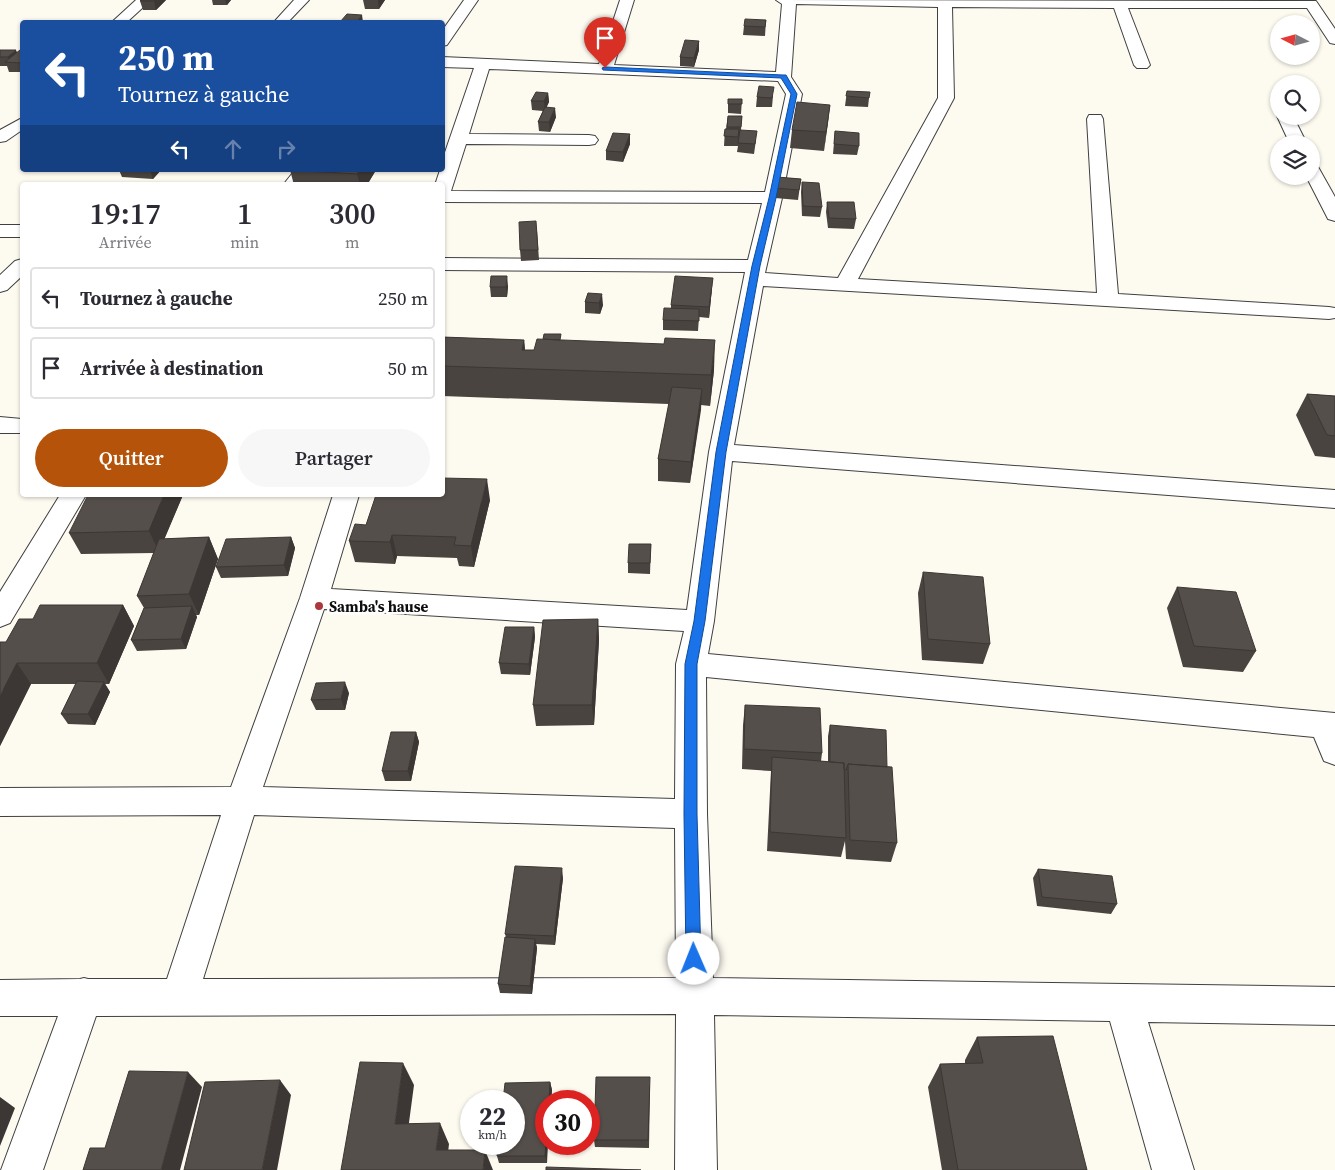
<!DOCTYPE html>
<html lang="fr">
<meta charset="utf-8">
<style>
:root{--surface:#fff;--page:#f7f7f7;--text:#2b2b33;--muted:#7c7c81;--line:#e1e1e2;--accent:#b45309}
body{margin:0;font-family:"Source Serif 4",serif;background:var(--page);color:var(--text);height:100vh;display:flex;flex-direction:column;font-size:19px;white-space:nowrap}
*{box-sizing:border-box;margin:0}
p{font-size:16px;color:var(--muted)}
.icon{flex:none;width:28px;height:28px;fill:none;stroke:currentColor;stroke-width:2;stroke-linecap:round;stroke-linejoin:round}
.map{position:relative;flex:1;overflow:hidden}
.side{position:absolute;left:20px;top:182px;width:425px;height:315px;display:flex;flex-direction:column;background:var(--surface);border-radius:5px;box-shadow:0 1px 4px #0004}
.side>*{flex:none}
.hud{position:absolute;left:20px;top:20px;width:425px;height:152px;border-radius:5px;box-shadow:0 1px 4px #0004;background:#1a4fa0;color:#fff;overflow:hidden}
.needle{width:32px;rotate:276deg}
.fabs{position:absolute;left:1270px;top:15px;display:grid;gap:10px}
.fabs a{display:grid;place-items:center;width:50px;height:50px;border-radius:50%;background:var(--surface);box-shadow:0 1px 4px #0004;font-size:25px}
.speed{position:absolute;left:460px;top:1090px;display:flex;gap:10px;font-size:25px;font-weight:700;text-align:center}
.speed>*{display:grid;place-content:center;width:65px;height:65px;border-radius:50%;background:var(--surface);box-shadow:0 1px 4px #0004;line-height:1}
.speed small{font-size:12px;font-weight:400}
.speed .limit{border:8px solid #d22;background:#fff;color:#111}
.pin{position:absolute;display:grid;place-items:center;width:42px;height:42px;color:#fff;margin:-51px -21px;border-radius:50% 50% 50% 0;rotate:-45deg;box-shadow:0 0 5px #0007}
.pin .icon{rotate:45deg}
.me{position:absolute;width:55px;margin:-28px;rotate:359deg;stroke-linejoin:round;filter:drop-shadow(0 0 4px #0008)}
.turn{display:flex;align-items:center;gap:18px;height:105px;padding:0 15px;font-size:22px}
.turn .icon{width:65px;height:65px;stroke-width:2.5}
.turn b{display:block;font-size:35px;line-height:42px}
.lanes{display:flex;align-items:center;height:48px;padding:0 15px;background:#0003;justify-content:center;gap:25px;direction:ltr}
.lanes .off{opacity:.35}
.eta{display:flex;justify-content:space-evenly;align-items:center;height:85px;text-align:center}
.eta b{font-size:30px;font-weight:600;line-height:35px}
.cta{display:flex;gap:10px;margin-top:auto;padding:10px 15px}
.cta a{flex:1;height:58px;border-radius:30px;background:var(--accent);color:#fff;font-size:20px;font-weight:600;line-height:58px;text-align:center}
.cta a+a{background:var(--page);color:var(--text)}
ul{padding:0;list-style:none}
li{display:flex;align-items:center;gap:15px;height:62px;margin:0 10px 8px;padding:0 5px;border:2px solid var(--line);border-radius:5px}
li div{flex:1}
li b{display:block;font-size:19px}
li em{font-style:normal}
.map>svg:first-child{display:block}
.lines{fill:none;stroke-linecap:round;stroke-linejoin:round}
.minor-casing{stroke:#404040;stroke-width:2}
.minor{fill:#fff;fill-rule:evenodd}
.wall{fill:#494440}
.shaded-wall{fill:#3c3734}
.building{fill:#554f4b;stroke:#3c3734}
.route{fill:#1a73e8;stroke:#114b97}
.poi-dot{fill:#ab383c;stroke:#fff;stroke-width:2}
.labels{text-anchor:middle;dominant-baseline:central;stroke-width:5;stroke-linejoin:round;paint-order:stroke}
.poi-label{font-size:15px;font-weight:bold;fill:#0d0d0d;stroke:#fff;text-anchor:start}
</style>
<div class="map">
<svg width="1335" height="1170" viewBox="0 0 1335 1170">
<rect width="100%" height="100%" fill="#fdfaf0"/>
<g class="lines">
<g class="minor-casing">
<path id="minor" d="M136 0H151L127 22H112Z
M294 0H309L288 22H274Z
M464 0H478L447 45 442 46V31Z
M620 0H634L614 65 776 72 782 4 776 0 1316 1 1335 29V44L1330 43 1307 8H1128L1150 65 1147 68H1137L1134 65 1114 8 952 7 954 98 858 279 1097 293 1087 119 1089 115H1101L1103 119 1118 294 1329 307 1335 308V318L1329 319 763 286 734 445 1335 490V508L732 461 714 621 708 654 1335 713V765L1324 761 1314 737 706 677 707 814 713 978 1335 987V1025L1148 1022 1194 1170H1152L1110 1021 714 1015 717 1170H675L676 1014 96 1016 43 1170H1L58 1016H0V980L80 979 84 978 88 979H167L221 815 0 816V788L231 787 300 598 333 495H359L331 589 687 610 709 452 745 272 442 270V258L748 260 762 203 442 202V185H435L440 170H442V161L474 68 442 67V57L599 64ZM796 4 938 7V98L838 278 765 273 782 198 802 94 791 77ZM489 69 778 81 786 94 765 192 451 191 466 144 589 145 595 144 598 140 595 136 589 135 469 134ZM324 609 684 631 676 664 675 799 263 787ZM254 815 675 828 676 978 203 979Z
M1279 113V116H1293L1307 144H1290L1277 116Z
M22 118V130L6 141 0 142V130Z
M1311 164 1317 165 1335 197V221L1328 219 1326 215 1306 176H1311Z
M295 170H314L302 185H283Z
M0 225H22V237H0Z
M22 259V276L7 290 0 292V275L15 261Z
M0 417 22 419V433H0Z
M60 495H86L10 623 0 627V592Z"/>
</g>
<use href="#minor" class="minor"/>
</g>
<path class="wall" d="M141 0H166L156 10H143L140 1Z
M212 0H231L227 5H213Z
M363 0H385L379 9H365Z
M766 20 765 36 743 35 744 26Z
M699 41V50L694 67 680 66V57Z
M0 50 17 53 22 50V72H9L7 66H0Z
M847 91 869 98 868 107 845 106Z
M548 93 549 102 546 107 556 117 550 132 539 131 538 122 543 111 532 110 531 101Z
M773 96 772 107H756L757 97Z
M728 99H742L741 114 728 113Z
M830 105 824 151 790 148 792 130Z
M728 116H742L741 130 756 140 754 154 737 152 738 146H724L725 129H726Z
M835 131 859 146 857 155 833 154Z
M630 134V144L623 162 606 160V151Z
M119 170H161L153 179 122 177Z
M290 170H376L367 185H294Z
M777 177 801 179 798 200 775 198Z
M802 182 822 207 820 217 802 216 801 192Z
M827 202 856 219 854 229 828 228 826 212Z
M537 231 539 260 521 261 520 250Z
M508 286 507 297H491L490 287Z
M712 288 709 318 699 317 698 331 663 330V320L671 308V305Z
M588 293 603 305 600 314 585 313V302Z
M442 337 524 340 525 350H534L561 340 714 370 710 406 701 405 690 483 658 481V459L669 404 442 396Z
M1307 394 1335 396V458L1315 456 1296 415Z
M183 495 164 539 209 537 218 559 199 615H196L197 617 186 649 137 651 131 640 144 608 137 596 154 553 81 554 69 533Z
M490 500 474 567 459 566 457 558 397 556 395 564 355 562 349 541 366 525Z
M291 537 295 548 288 576 221 578 216 567Z
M651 544 650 574 628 573V563Z
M923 572 990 644 983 664 922 660 918 593Z
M1177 587 1256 651 1243 672 1183 667 1167 608Z
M123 605 134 626 109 684H105L110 692 95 725 68 724 61 714 76 684H31L0 746 6 642 33 619Z
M598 619 599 640 594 725 536 726 533 705Z
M534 627 535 637 530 675 501 674 499 663Z
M349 693 345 710H316L311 700Z
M745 705 822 753 821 761 828 762V736L830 725 887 767 897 843 891 862 846 859 845 841 841 857 767 851 771 771 742 769 743 725Z
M416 732 419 742 411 781H385L382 771Z
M1038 869 1117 904 1111 914 1037 906 1033 878Z
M563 878 555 945 536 944 537 948 532 994 500 993 498 984 506 937 505 934Z
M977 1037 1087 1170H942L928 1087 940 1064H965V1060Z
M550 1082 552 1090 551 1101H546L547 1163H499L497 1156Z
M650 1085 649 1148 595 1147 594 1140Z"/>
<path class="shaded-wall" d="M155 0H166L156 10 154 1Z
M225 0H231L227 5Z
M378 0H385L379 9 378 1Z
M362 15 363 22H356Z
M699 41V50L694 67V58Z
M16 50 20 59 10 63 8 57Z
M548 93 549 102 545 111 544 101Z
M830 105 828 123 824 151 826 132Z
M555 108 556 117 550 132 549 122Z
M630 134V144L623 162V152Z
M150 170H161L153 179Z
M360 170H376L367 185H360L357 174Z
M507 276 508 286 507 297 506 287Z
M713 278 709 318V307Z
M602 294 603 305 600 314 599 303Z
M524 340 527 369 522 350Z
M715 340 714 370 710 406 711 375Z
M702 389 701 410 690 483 691 462Z
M487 479 490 500 474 567 471 546Z
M164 495H183L159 552 149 531Z
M392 535 397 556 395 564 390 542Z
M209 537 218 559 199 615 189 594Z
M291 537 295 548 288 576 284 565Z
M123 605 134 626 109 684 97 663Z
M192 606 197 617 186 649 181 639Z
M598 619 599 640 594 725 592 705Z
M534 627 535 637 530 675 529 664Z
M17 663 31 684 0 746V696Z
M104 682 110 692 95 725 88 714Z
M345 682 349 693 345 710 341 699Z
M416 732 419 742 411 781 408 771Z
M562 868 563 878 555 945 554 936Z
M535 939 537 948 532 994 530 986Z
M403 1063 414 1085 406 1145 395 1124Z
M188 1072 202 1087 180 1170H161Z
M280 1080 291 1095 277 1170H262Z
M550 1082 552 1090 551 1101H549Z
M0 1097 15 1108 0 1146Z
M440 1123 449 1144 446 1170 436 1150Z
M546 1144H548L547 1163 545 1156Z
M485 1150 493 1170H483Z"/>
<path class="building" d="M141 0H155L154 1H140Z
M347 14 362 15 356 22H340Z
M745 19 766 20 765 27 744 26Z
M685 40 699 41 694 58 680 57Z
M0 50H16L8 57H0Z
M20 50H22V62L21 63 5 62Z
M759 86 774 87 772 98 757 97Z
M847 91 870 92 869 98 846 96Z
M536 92 548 93 544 101H531Z
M728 99H742V104H728Z
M797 102 830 105 826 132 792 130Z
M545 107 555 108 549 122H538Z
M728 116H742L741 127H727Z
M725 129H739L738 137 724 136Z
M740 130 757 131 755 144 738 143Z
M835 131 859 133V146L834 144Z
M613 133 630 134 623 152 606 151Z
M290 170H360L357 174Z
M777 177 801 179 799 190 775 188Z
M802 182 819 183 822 207 803 206Z
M827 202H854L856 219 829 218Z
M536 221 538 250H520L519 222Z
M491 276H507L506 287H490Z
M675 276 713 278 709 307 671 305Z
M588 293 602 294 599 303 585 302Z
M664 308 699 309V321L663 320Z
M544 334H561L560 340 543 339Z
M442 337 524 340 522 350H534L537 339 664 344 665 338 715 340 711 375 442 366Z
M672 387 702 389 691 462 658 459Z
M1307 394 1335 396V436L1327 435Z
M442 478 487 479 471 546 454 545 456 537 392 535 390 542 349 541 355 524 366 525 376 495H442Z
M88 495H164L149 531 69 533Z
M209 537 189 594 137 596 159 539Z
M291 537 284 565 216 567 226 539Z
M629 544H651L650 563H628Z
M923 572 983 577 990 644 928 639Z
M1177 587 1236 592 1256 651 1194 646Z
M40 605H123L97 663H17L0 696V642H6L19 619H33Z
M192 606 181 639 131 640 144 608Z
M598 619 592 705H533L543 620Z
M505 627H534L529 664 499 663Z
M77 681 104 682 88 714H61Z
M345 682 341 699 311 700 316 683Z
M745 705 820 708 822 753 744 749Z
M830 725 886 730 887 767 848 764 846 770 844 769V763L830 762Z
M391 732H416L408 771H382Z
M772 757 844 763 846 838 770 832Z
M848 764 892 767 897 843 850 840Z
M515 866 562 868 554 936 505 934Z
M1038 869 1112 876 1117 904 1042 897Z
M505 937 535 939 530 986 498 984Z
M1053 1036 1087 1170H958L940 1064 983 1063 977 1037Z
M360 1062 403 1063 395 1124 440 1123 436 1150H485L483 1170H341Z
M129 1071 188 1072 161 1170H83L90 1148H105Z
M596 1077H650L648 1140H594Z
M280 1080 262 1170H184L205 1082Z
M550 1082 549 1101H546V1141L545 1156H497L498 1144H514V1101H503L505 1083Z
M546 1167 641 1170H546Z"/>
<path class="route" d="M605 67 783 75H786L797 94 776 198 760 266 726 452 705 621 697 664V814L701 959 699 964 694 966 689 964 686 959 684 814 685 664 694 621 716 452 752 266 769 198 791 94 781 78 603 70 602 68Z"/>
<circle class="poi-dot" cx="319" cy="606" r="5"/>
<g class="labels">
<g class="poi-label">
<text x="329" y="606">Samba's hause</text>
</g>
</g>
</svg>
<div class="fabs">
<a><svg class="needle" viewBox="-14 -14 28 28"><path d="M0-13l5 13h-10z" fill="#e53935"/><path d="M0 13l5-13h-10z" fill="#7c7c81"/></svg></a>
<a><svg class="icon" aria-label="search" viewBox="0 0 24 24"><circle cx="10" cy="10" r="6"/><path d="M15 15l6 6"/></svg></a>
<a><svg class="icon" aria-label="layers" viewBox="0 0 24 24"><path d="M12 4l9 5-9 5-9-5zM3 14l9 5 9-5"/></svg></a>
</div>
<div class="speed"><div>22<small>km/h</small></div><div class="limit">30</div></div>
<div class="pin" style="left:605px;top:68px;background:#d93025"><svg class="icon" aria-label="arrive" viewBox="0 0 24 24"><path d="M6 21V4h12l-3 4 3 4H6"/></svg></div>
<svg class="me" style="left:694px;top:959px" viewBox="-20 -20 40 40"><circle r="19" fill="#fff"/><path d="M0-13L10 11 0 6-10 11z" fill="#1a73e8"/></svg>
<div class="hud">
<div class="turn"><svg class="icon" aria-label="left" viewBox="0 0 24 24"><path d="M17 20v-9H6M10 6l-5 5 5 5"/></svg><div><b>250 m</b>Tournez à gauche</div></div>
<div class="lanes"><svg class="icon" aria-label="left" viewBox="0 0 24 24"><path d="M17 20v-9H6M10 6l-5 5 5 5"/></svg><svg class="icon off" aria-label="ahead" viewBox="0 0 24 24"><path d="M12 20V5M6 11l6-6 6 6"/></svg><svg class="icon off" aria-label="right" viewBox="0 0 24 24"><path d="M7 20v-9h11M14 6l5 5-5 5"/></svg></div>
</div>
<section class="side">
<div class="eta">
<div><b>19:17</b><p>Arrivée</p></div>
<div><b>1</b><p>min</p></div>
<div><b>300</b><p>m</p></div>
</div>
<ul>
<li><svg class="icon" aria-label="left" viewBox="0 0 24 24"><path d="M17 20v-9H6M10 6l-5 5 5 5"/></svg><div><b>Tournez à gauche</b></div><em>250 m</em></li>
<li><svg class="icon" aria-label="arrive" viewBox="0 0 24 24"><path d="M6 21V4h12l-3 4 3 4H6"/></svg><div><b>Arrivée à destination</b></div><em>50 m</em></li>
</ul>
<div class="cta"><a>Quitter</a><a>Partager</a></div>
</section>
</div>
